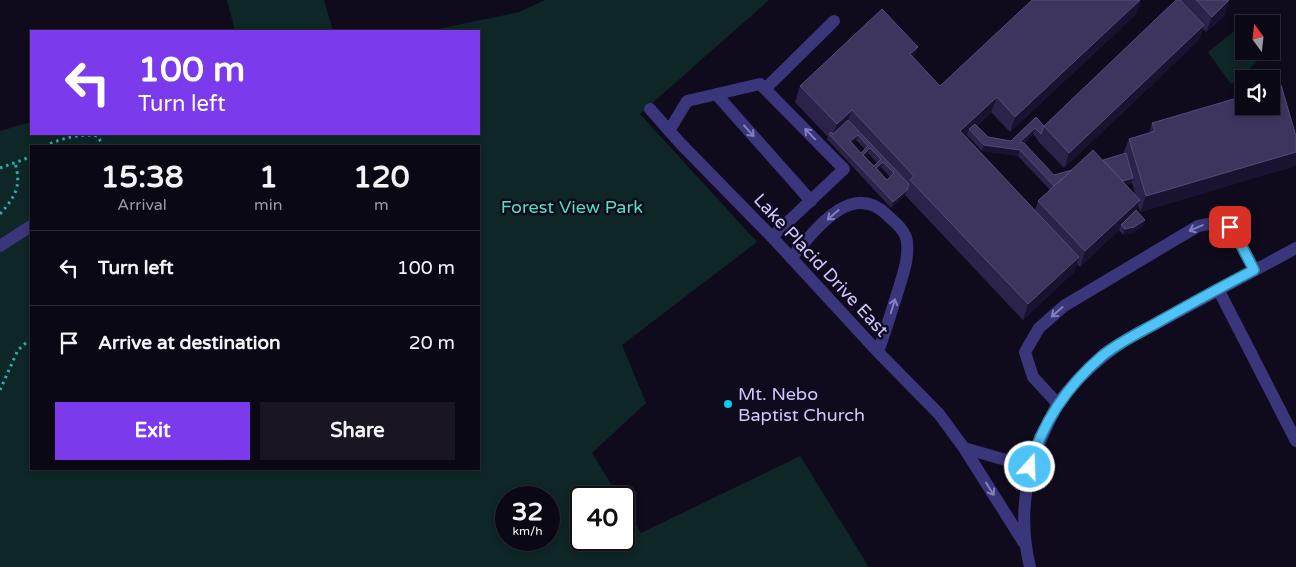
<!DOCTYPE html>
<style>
:root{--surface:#0b0815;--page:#191622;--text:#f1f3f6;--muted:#9a9aa0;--line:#2b2934;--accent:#7c3aed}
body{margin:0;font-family:"Varela Round",sans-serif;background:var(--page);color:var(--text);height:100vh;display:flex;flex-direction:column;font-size:19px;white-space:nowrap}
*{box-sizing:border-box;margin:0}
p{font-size:16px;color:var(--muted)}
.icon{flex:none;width:28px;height:28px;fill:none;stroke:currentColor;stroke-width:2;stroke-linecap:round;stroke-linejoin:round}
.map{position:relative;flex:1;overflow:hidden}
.details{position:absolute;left:30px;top:145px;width:450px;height:325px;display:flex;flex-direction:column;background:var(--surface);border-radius:0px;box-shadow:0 2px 8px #0003,0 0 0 1px var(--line)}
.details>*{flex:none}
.banner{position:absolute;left:30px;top:30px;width:450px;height:105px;border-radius:0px;box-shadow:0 2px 8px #0003,0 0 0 1px var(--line);background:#7c3aed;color:#fff;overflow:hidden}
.needle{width:32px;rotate:345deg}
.buttons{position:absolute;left:1235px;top:15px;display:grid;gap:10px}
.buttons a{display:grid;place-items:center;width:45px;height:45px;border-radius:0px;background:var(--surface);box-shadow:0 2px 8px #0003,0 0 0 1px var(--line);font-size:25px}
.speed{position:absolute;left:495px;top:486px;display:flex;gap:10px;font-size:25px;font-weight:700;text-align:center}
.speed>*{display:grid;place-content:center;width:65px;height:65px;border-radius:50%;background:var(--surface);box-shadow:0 2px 8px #0003,0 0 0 1px var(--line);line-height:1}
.speed small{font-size:12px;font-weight:400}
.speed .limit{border:2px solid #111;border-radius:8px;background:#fff;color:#111}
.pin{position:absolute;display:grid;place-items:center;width:42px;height:42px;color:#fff;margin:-21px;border-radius:10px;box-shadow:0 2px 8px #0006}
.me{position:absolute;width:55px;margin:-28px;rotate:20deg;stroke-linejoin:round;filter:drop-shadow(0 0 4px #0008)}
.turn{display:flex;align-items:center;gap:18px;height:105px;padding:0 25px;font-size:22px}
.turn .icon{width:65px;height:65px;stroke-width:2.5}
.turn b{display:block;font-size:35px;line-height:42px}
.eta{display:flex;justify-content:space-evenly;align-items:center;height:85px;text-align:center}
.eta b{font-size:30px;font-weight:700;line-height:35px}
.cta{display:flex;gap:10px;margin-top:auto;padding:10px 25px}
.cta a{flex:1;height:58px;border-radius:0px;background:var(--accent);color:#fff;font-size:20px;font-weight:700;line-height:58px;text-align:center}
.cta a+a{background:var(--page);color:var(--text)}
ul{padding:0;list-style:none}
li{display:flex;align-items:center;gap:15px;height:75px;padding:0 25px;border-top:1px solid var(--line)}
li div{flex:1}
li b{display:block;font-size:19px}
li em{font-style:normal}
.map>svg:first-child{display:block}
.green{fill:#0e2626;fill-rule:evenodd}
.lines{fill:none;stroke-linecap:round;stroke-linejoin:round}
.path{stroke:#2caeac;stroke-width:3;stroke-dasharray:2.5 4;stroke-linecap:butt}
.minor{stroke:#3b367c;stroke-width:12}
.wall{fill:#2c234b;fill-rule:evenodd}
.shaded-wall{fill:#191230}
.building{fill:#3e355e;stroke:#544c77;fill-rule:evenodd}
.oneway{stroke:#857ebe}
.route-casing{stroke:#337fa1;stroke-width:12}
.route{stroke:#4fc3f7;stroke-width:9}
.poi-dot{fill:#00cff2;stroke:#0f0b1c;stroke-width:2}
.labels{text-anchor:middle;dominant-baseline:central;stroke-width:5;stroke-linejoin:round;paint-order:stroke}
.park-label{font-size:18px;fill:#53dfc2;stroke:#0f0b1c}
.street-label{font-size:18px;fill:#cfc7ff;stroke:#0f0b1c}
.poi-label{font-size:18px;fill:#cfc7ff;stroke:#0f0b1c;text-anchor:start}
</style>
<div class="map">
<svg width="1296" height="567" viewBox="0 0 1296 567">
<rect width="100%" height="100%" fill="#0f0b1c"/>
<path class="green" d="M227 0H324L333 31H235Z
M545 0H769L640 114 757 242 622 345 646 403 592 453 619 497 581 498V540H624V506L641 533 800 456 869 567H0V131L31 122V134H479V31H428L519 12ZM31 146H479V469H31ZM506 498H549V540H506Z
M1243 24 1244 51H1262L1265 54 1234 83 1231 84 1208 52Z"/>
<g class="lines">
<path class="path" d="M44 146C61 139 79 133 97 136L104 146
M0 168 25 159 31 154
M0 214C15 197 22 186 15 163
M0 390 18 350 27 342H31"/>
<path class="minor" d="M765 89 834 21
M716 94 811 201
M650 109 681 144 772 237 878 352 939 414 964 448 1024 543
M669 131 687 101 760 84 844 169 772 237
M0 246 31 226
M791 258C814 232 851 179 887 215 895 222 906 231 907 242 909 260 902 277 897 294 891 313 885 333 878 352
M1218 289 1296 441
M1058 404 1033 377 1025 352 1039 328 1064 306 1198 226 1214 223 1229 227 1240 243 1254 269
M964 448 1030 467
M1030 567C1018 518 1025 471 1047 426 1051 418 1054 409 1059 402 1078 377 1100 357 1126 340L1296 248"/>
</g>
<path class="wall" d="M1175 0H1229L1224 16 1206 32 1203 29 1198 41 1064 168 1038 141V140L1033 134 1024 143 1054 175 1123 154 1129 139 1149 133 1152 123 1296 136V162L1295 166 1140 212 1138 205 1136 210 1143 226 1132 233 1123 235 1119 230 1080 267 1077 264 1074 272 1023 320 905 195 891 208 827 139 828 137 795 102 800 86 914 58 940 86 1136 14 1010 132 991 112 977 126 988 137 1011 141 1036 117 1044 126 1176 0ZM967 135 982 151 1018 156 1050 190 1038 201 1035 210 966 136ZM856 140 865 149 861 153 852 143ZM868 153 877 163 874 166 865 156ZM881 167 890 177 887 180 878 170ZM1132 183 1135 194 1126 185Z"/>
<path class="shaded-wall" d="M1140 0H1141L1136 14 1010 132 1015 117Z
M1229 0 1224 16 1206 32 1212 17Z
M1204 25 1198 41 1064 168 1069 153Z
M918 47 912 63 910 54Z
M997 97 991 112 971 131 969 129 967 135 955 146 960 131Z
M852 110 846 125 832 137 837 124Z
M1035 128 1033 134 1018 148 1020 142Z
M858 135 856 140 848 147 850 141Z
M984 145 1020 150 1018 156 982 151Z
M870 148 868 153 861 160 863 155Z
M1296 152V162L1295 166 1140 212 1146 196Z
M883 162 881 167 874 174 876 168Z
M1133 178 1131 184 1110 190 1112 184Z
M907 190 905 195 891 208 893 202Z
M1140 200 1134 215 1121 225 1119 230 1080 267 1085 251Z
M1145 220 1143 226 1132 233 1123 235 1125 229Z
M1079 257 1074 272 1023 320 1028 304Z"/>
<path class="building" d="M1032 0H1140L1015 117 997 97 960 131 1079 257 1028 304 910 180 914 176 852 110 837 124 800 86 882 9 918 47 910 54 940 86Z
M1176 0H1180L1204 25 1069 153 1044 126Z
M1196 0H1229L1212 17Z
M1281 85 1296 136V152L1146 196 1129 139 1155 131 1152 123 1244 96V106H1271V87Z
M1036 117 1044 126 1041 134 1035 128 1020 142 1024 143 1054 175 1072 170 1054 186 1020 150 984 145 969 129 975 124 988 137 1011 141Z
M848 120 909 184 907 190 893 202 829 134 831 132 833 134ZM858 135 868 146 861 153 850 141ZM870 148 881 159 874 166 863 155ZM883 162 894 173 887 180 876 168Z
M1093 150 1140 200 1085 251 1038 201Z
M1126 153 1133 178 1123 181 1103 160Z
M1136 210 1145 220 1134 227 1125 229 1121 225Z"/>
<defs><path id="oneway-shaft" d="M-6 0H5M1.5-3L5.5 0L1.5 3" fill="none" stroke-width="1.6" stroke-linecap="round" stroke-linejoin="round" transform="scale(1.25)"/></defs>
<g class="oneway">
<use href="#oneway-shaft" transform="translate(749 131) rotate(48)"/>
<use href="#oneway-shaft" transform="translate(810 134) rotate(-134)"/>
<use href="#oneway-shaft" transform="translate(833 215) rotate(139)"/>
<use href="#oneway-shaft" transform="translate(1196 228) rotate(157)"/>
<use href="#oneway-shaft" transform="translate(893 306) rotate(-73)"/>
<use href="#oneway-shaft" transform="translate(1057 312) rotate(139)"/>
<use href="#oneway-shaft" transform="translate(990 489) rotate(58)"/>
</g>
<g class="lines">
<g class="route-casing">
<path id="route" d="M1030 467C1041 424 1068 385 1102 356 1119 342 1141 332 1160 321 1192 303 1223 286 1254 270L1240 243 1230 227"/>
</g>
<use href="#route" class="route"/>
</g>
<circle class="poi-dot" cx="728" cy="404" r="5"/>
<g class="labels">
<g class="park-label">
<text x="572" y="207">Forest View Park</text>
</g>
<g class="street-label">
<text transform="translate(821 265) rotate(47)">Lake Placid Drive East</text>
</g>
<g class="poi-label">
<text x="738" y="394">Mt. Nebo<tspan x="738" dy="21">Baptist Church</tspan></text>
</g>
</g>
</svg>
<div class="buttons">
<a><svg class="needle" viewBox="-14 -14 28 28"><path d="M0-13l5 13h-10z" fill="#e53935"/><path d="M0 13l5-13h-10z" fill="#9a9aa0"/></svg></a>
<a><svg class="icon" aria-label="sound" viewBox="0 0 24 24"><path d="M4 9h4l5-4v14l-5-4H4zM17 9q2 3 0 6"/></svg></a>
</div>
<div class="speed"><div>32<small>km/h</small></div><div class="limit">40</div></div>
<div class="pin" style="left:1230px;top:227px;background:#d93025"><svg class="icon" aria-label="arrive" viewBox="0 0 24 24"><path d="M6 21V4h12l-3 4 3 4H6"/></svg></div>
<svg class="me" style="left:1030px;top:467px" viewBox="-20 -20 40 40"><circle r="17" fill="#4fc3f7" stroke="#fff" stroke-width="3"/><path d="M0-11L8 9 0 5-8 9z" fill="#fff"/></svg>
<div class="banner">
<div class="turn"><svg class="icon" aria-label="left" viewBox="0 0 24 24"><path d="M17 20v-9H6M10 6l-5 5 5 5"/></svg><div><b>100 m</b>Turn left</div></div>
</div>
<section class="details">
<div class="eta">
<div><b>15:38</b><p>Arrival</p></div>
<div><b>1</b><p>min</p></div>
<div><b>120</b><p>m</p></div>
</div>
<ul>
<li><svg class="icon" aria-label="left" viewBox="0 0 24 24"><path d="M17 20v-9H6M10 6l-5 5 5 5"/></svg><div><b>Turn left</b></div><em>100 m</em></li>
<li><svg class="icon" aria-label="arrive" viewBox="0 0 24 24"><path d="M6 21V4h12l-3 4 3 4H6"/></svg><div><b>Arrive at destination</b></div><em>20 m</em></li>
</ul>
<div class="cta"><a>Exit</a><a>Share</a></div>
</section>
</div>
